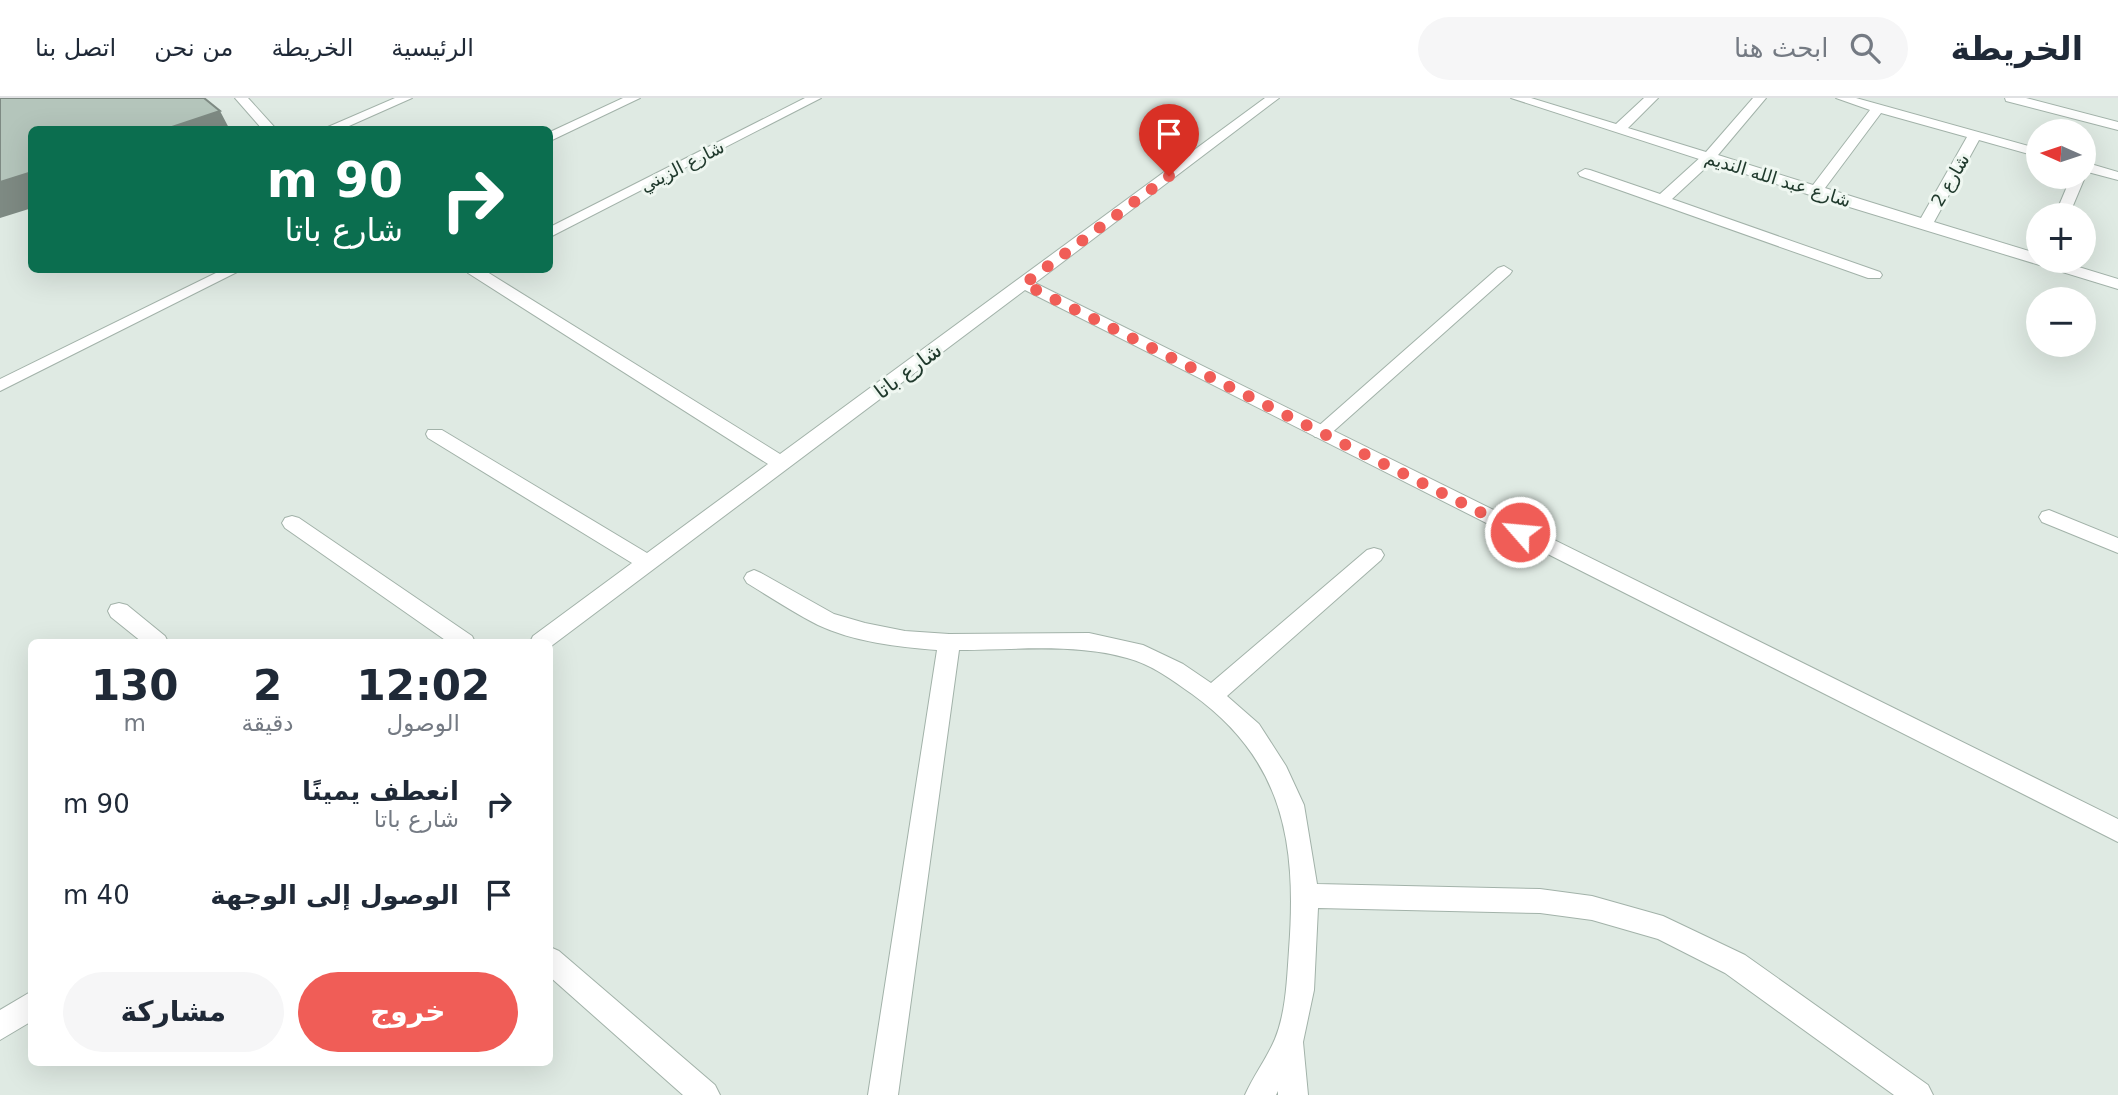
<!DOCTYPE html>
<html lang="ar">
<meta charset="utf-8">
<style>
:root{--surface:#fff;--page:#f6f6f7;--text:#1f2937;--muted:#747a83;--line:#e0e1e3;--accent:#f05d57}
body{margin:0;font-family:"DejaVu Sans",Cairo,sans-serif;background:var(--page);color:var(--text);direction:rtl;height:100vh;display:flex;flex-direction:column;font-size:26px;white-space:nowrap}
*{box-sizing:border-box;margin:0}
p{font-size:23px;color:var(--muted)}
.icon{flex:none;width:38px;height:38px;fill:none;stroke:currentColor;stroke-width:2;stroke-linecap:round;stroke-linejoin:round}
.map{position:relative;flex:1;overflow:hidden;direction:ltr}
.panel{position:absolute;left:28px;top:541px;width:525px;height:427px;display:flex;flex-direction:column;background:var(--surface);border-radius:10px;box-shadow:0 7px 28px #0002;direction:rtl}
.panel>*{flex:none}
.hud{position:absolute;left:28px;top:28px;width:525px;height:147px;border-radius:10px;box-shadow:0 7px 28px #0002;direction:rtl;background:#0b6e4f;color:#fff;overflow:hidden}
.needle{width:46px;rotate:273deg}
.fabs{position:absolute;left:2026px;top:21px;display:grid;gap:14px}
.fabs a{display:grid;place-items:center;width:70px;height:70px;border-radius:50%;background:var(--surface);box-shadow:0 7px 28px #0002;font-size:35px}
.pin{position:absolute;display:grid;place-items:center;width:60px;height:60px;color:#fff;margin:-72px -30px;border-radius:50% 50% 50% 0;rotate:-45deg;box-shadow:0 0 7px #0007}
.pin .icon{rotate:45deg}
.me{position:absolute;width:77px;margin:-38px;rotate:297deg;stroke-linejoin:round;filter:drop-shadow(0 0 5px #0008)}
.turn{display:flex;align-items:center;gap:24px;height:147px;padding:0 35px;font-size:32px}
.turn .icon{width:91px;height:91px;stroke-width:2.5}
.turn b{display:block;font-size:49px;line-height:60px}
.eta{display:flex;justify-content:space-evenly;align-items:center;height:119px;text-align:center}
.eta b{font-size:42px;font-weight:700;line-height:49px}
.action{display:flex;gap:14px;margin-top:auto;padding:14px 35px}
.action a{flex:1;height:80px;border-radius:42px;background:var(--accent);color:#fff;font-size:28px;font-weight:700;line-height:80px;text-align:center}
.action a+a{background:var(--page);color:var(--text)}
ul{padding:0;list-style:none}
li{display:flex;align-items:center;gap:21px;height:91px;padding:0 35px}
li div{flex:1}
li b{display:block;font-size:26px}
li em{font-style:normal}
header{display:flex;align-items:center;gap:42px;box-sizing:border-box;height:98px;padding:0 35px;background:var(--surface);border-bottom:2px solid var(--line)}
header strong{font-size:33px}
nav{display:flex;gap:38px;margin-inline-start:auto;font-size:24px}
.search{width:490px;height:63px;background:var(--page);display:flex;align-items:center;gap:18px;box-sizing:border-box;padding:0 24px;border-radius:38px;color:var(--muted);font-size:26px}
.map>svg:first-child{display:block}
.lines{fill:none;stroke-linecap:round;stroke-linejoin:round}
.lane-casing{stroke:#a2b2a9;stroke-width:2}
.street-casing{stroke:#a2b2a9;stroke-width:2}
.lane{fill:#fff;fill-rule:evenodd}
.street{fill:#fff;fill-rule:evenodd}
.shaded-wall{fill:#7e8a83}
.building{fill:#b4c5bb;stroke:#7e8a83;stroke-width:2}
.route{stroke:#f05d57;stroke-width:12;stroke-dasharray:0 21.6}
.labels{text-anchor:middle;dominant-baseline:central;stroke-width:6;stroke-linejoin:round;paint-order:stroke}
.far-street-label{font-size:18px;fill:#203a2d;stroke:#eff7f1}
.street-label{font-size:21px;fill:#203a2d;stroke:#eff7f1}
</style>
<header>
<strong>الخريطة</strong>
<div class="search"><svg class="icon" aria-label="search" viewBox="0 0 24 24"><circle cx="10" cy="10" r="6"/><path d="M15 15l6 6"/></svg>ابحث هنا</div>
<nav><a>الرئيسية</a><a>الخريطة</a><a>من نحن</a><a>اتصل بنا</a></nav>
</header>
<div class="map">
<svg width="2118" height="997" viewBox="0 0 2118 997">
<rect width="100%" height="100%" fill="#dfeae3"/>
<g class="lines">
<g class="lane-casing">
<path id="lane" d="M1708 56 1713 57V63L1672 101 1880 174 1882 177 1880 180H1868L1580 78 1578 75 1585 71 1590 72 1660 96 1703 57Z
M1504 168 1512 173 1510 176 1327 339H1315L1312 335 1315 331 1498 170Z
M2049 412 2118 440V455L2042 424 2039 419 2042 414Z"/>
</g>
<g class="street-casing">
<path id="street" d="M235 0H248L277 32H263Z
M395 0H412L340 32H321Z
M623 0H640L550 43V34Z
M805 0H821L550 139V129Z
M1265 0H1279L1035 185 2118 721V744L1025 192 550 549V544H530L533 538 632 465 428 340 426 336 428 332H442L647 455 768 366 468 175 466 172H484L780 356Z
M1511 0H1531L1616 26 1644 0H1658L1628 30 1706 54 1753 0H1766L1718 57 1813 87 1870 12 1836 0H1856L2039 51V59L1979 42 1934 124 2039 156V163H2059L2118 181V191L1810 97ZM1881 15 1967 39 1921 120 1825 90Z
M2005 0H2026L2118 24V32L2006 3Z
M2084 64 2118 74V82L2084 73Z
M2084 78 2085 79 2069 117H2055L2071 79Z
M222 172H241L0 293V281Z
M292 418 299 420 472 538 475 544H448L285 430 282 425 285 420Z
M1374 450 1381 452 1384 457 1381 462 1227 598 1259 626 1286 668 1304 707 1317 786 1540 791 1592 798 1663 818 1745 857 1928 987 1933 997H1894L1725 875 1658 841 1592 822 1540 815 1318 810 1314 892 1303 944 1308 997H1278V993L1276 997H1245C1254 977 1267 960 1275 941 1286 914 1287 881 1289 852 1297 745 1284 662 1192 596 1172 582 1151 566 1127 560 1073 545 1014 552 959 552L898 997H868L937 552C898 549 854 544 818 527 794 515 770 499 747 485L744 480 747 475 754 472 761 475 834 516 865 525 905 533 949 536 1089 535 1143 547 1183 566 1211 585 1367 452Z
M119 505 127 507 165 538 168 544H142L111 519 108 513 111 507Z
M550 849 559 853 715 987 720 997H683L550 879Z
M32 893V923L0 942V912Z"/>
</g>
<use href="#lane" class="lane"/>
<use href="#street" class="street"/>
</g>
<path class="shaded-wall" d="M220 13 230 32H163Z
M32 74V110L0 120V84Z"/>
<path class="building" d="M0 0H204L220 13 163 32H32V74L0 84Z"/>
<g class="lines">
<path class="route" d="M1169 78 1024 186 1520 434"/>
</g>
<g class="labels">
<g class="far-street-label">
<text transform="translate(682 68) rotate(-27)">شارع الزيني</text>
<text transform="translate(1778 81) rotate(17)">شارع عبد الله النديم</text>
<text transform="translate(1950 82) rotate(-60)">شارع 2</text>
</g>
<g class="street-label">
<text transform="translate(908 273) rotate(-37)">شارع باتا</text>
</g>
</g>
</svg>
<div class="fabs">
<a><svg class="needle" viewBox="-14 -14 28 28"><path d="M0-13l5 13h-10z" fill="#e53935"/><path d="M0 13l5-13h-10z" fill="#747a83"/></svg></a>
<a>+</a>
<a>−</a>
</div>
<div class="pin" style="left:1169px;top:78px;background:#d93025"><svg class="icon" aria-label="arrive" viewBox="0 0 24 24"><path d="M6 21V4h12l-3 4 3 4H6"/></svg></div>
<svg class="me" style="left:1520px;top:434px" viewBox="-20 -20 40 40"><circle r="17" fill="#f05d57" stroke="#fff" stroke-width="3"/><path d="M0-11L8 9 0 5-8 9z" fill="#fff"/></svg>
<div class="hud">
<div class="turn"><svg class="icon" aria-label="right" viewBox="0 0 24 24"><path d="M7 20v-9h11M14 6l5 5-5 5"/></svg><div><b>90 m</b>شارع باتا</div></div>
</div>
<section class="panel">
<div class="eta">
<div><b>12:02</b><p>الوصول</p></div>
<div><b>2</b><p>دقيقة</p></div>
<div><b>130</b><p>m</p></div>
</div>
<ul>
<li><svg class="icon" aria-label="right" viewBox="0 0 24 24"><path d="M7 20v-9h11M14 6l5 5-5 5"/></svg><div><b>انعطف يمينًا</b><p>شارع باتا</p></div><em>90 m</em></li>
<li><svg class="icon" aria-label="arrive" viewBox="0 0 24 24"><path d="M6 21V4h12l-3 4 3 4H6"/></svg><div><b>الوصول إلى الوجهة</b></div><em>40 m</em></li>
</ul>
<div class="action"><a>خروج</a><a>مشاركة</a></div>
</section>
</div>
